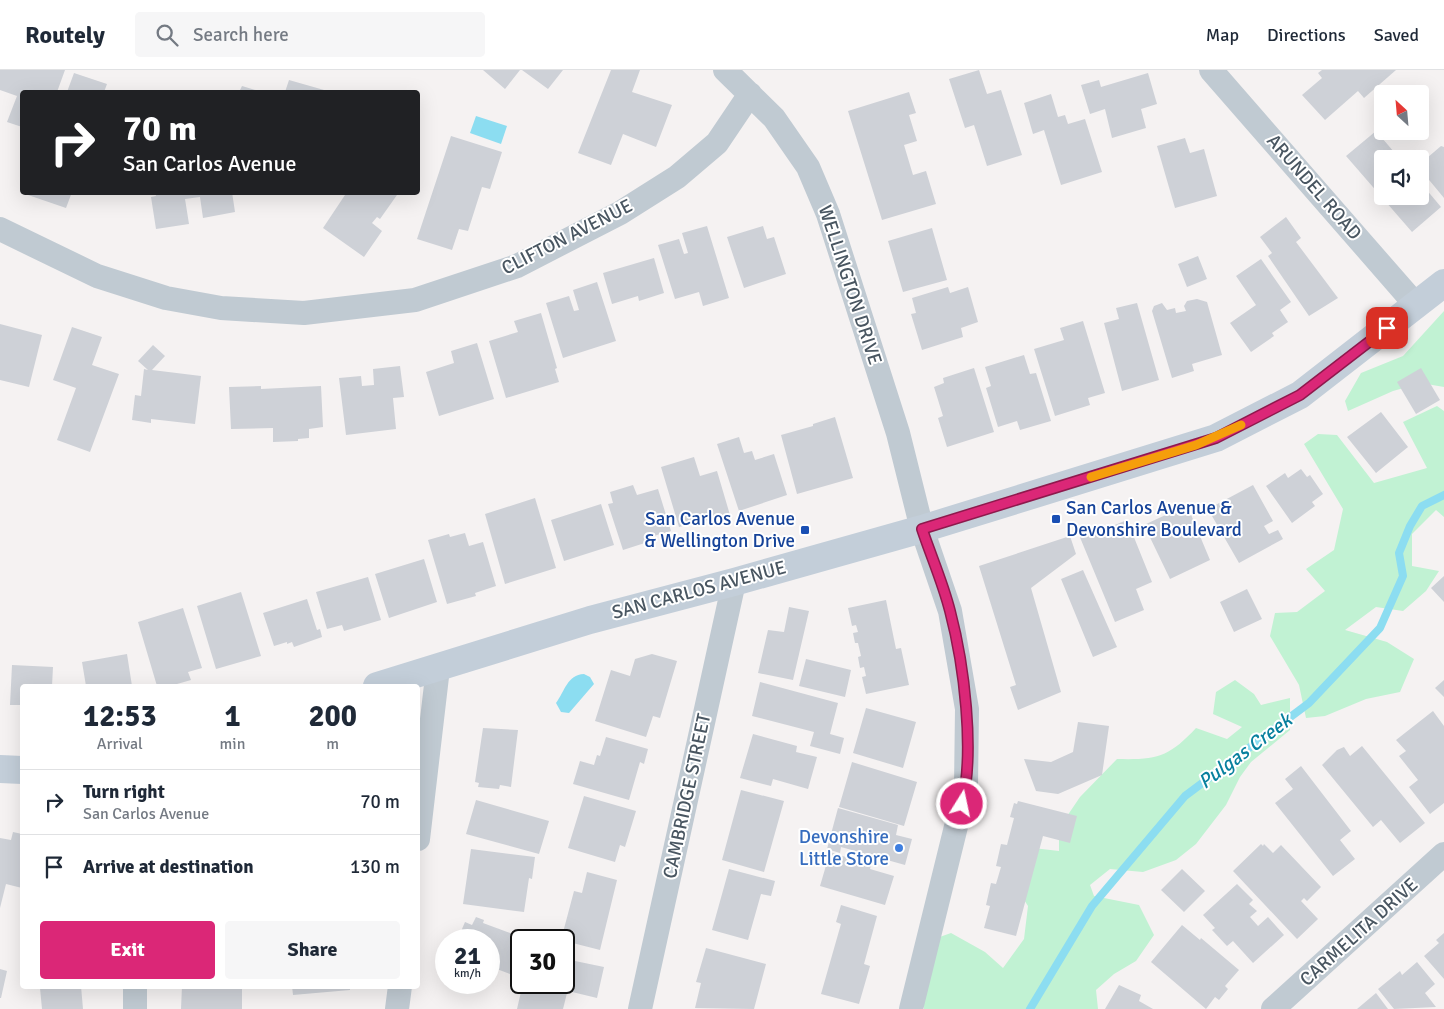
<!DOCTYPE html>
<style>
:root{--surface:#fff;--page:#f6f6f7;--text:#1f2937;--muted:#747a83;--line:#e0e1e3;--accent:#db2777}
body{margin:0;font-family:Signika,sans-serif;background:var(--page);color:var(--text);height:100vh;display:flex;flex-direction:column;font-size:19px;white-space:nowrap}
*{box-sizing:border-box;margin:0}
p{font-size:16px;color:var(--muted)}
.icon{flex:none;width:28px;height:28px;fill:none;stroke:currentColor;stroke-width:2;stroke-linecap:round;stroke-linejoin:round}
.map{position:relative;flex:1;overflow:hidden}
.drawer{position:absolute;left:20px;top:614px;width:400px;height:305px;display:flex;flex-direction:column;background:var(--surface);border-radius:5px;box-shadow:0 5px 20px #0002}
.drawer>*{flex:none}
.banner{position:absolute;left:20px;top:20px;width:400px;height:105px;border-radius:5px;box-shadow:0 5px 20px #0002;background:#202124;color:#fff;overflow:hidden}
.needle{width:32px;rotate:334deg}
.fabs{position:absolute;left:1374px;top:15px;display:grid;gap:10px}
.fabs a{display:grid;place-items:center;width:55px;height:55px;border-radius:5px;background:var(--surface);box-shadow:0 5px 20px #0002;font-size:25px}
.speed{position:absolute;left:435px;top:859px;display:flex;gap:10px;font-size:25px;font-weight:700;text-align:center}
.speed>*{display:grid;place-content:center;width:65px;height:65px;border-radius:50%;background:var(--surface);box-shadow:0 5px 20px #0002;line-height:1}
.speed small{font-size:12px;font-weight:400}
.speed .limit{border:2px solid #111;border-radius:8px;background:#fff;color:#111}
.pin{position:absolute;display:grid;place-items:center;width:42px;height:42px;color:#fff;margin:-21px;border-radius:10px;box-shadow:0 2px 8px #0006}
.me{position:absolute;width:55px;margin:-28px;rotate:10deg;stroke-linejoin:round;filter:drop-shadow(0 0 4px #0008)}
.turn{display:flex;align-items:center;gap:18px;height:105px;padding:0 20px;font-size:22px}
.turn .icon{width:65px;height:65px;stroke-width:2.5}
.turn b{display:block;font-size:35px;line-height:42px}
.eta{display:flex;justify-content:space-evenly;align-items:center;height:85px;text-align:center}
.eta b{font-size:30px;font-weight:700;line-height:35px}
.primary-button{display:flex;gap:10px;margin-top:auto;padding:10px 20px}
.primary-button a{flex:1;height:58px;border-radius:5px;background:var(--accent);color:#fff;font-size:20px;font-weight:700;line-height:58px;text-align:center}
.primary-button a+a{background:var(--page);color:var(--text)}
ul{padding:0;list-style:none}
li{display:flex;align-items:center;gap:15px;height:65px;padding:0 20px;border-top:1px solid var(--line)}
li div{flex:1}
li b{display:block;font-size:19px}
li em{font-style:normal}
header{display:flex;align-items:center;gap:30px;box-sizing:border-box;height:70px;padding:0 25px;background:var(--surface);border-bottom:1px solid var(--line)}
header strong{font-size:24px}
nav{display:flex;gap:28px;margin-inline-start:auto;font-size:18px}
.search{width:350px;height:45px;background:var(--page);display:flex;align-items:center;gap:12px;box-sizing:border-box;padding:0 18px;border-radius:5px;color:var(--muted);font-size:19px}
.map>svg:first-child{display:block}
.green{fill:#c1f2d3}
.water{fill:#8cddf1}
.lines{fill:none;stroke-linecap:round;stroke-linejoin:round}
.stream{stroke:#8cddf1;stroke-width:8}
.building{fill:#ced1d7}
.minor{stroke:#c0cad2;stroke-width:24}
.secondary{stroke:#c3ced9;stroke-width:28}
.route-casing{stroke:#8e194d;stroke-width:12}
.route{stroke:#db2777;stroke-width:9}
.slow{stroke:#f59e0b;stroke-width:9}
.transit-dot{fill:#1a4fb4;stroke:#fff;stroke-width:2}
.shop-dot{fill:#3f7fe0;stroke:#fff;stroke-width:2}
.labels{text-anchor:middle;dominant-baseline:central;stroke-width:4;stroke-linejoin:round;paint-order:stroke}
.street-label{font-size:19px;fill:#495661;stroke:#fff}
.transit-label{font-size:19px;fill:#164399;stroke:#fff;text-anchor:start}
.shop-label{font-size:19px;fill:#366cbe;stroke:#fff;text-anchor:end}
.water-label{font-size:20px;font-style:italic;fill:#08809e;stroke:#fff}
</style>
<header>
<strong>Routely</strong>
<div class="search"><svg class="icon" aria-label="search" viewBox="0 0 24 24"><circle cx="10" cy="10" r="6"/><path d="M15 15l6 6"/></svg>Search here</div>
<nav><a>Map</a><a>Directions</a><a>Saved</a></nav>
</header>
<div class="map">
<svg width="1444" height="939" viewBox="0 0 1444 939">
<rect width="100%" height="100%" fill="#f5f2f2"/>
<path class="green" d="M1444 241V317L1421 313 1393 321 1348 341 1345 331 1361 303 1403 286Z
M1437 336 1444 341V447L1436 440 1412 464V496L1439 501 1426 521 1403 541 1376 537 1345 560 1387 572 1414 589 1400 622 1366 629 1325 646 1306 648 1299 615 1270 566 1275 543 1297 542 1325 521 1306 499 1334 480 1343 439 1304 374 1318 364 1337 365 1374 413 1427 398 1403 352Z
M1235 610 1254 624 1261 635 1290 628V660L1251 692 1240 707 1226 735 1196 774 1176 790 1143 802 1110 799 1090 815 1094 826 1139 835 1154 865 1136 891 1114 904 1096 920 1098 939H924L920 874 951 863 985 882 1003 898 1024 869 1028 836 1010 808 1015 776 1059 781V758L1080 727 1117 689C1157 690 1169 687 1196 658L1227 669 1242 657 1213 644 1216 622Z"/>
<path class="water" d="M476 46 507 56 501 74 470 63Z
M584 604 590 607 594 614 569 643 561 642 556 633C565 621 567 605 584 604Z"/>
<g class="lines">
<path class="stream" d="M1030 939 1092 836 1185 726 1309 633 1380 558 1403 506 1399 483 1410 456 1422 436 1444 425"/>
</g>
<path class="building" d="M0 0H65L57 22H22V57L7 52 17 26 0 20Z
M483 0H520L505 19Z
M522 0H563L548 19Z
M611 0H640L632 22 672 35 656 77 623 64 611 95 578 83Z
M979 0 987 24 1001 20 1022 85 987 96 974 55 965 58 949 9Z
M1322 0H1396L1364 28 1358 21 1325 50 1302 25 1322 8 1318 3Z
M74 3 107 14 104 22H67Z
M1148 3 1157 34 1141 39 1146 58 1112 68 1105 39 1090 44 1081 15 1099 10 1101 17Z
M289 10 324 20 323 22H285Z
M242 16 262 22H239Z
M909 22 916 43 909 45 917 71 904 75 913 105 926 101 936 134 882 150 848 41Z
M1051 24 1058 47 1065 45 1068 54 1085 49 1102 102 1061 115 1044 60 1033 64 1024 33Z
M1376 61 1400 89H1382V126H1420V112L1441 137 1412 162 1346 86Z
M451 66 502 82 490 119 482 117 468 161 459 159 452 180 417 169Z
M1185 68 1190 83 1204 79 1217 126 1175 138 1157 76Z
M1441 76 1444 77V128L1420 99V94Z
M29 122H72L66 138 28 125Z
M155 122H232L235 142 203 148 200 127 185 129 189 154 156 159 151 127 156 126Z
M347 122H393L397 125 380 149 377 147 372 153 382 161 364 187 323 158Z
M1286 147 1301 168 1296 172 1338 228 1309 246 1268 186 1272 183 1260 167Z
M707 156 729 228 703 236 699 222 675 229 658 175 679 169 684 184 688 183 682 163Z
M763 156 767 169 774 167 786 204 744 218 727 167Z
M932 158 947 210 903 222 888 171Z
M1198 186 1207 209 1187 217 1178 194Z
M654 188 664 223 639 231 638 226 612 234 603 203Z
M1261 189 1291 232 1280 240 1288 252 1272 263 1274 266 1251 282 1230 253 1256 235 1236 206Z
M597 212 616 271 563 288 546 233 569 226 574 241 579 240 573 220Z
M948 217 950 223 968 217 978 252 961 258 963 267 922 280 911 244 916 243 912 228Z
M1197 229 1207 232 1222 285 1192 294 1194 301 1172 308 1152 241 1154 236 1162 233 1167 240 1175 238 1176 243 1186 241 1184 236 1187 231Z
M1137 233 1159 310 1122 321 1104 253 1119 249 1116 238Z
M541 243 557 298 555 299 559 312 506 328 489 271 518 262 514 251Z
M1083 251 1105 323 1088 328 1090 335 1055 346 1034 279 1064 270 1060 258Z
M0 254 42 265 29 317 0 310Z
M72 257 102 267 92 295 119 304 90 382 57 370 76 318 53 310Z
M477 273 494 329 439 346 426 302 454 293 451 281Z
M153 275 165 286 152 300 201 306 195 354 151 349V353L132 350 135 325 141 326 144 299 148 300 138 291Z
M1024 285 1030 304 1036 303 1051 351 1020 360 1017 351 998 357 986 318 991 316 985 297Z
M400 296 404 327 393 328 396 359 346 365 339 308 361 306 362 316 374 315 373 299Z
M974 298 994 362 947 377 938 348 943 346 934 317 944 313 943 308Z
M1421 298 1440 330 1416 344 1397 312Z
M261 316V319L321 316 323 357 309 359V368L298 369V371L273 372V358L231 359 229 317Z
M1381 342 1408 377 1376 403 1347 367Z
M835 347 853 408 797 424 781 365 813 356V354Z
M739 367 744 383 752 381 755 390 774 384 787 425 739 441 717 374Z
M694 387 700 406 717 401 730 445 679 457 661 397Z
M1301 399 1307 407 1310 405 1323 424 1312 432 1315 436 1292 453 1266 416 1285 403 1288 408Z
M633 415 637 425 658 419 671 461 650 467 651 471 623 480 608 434 613 433 610 422Z
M1253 415 1273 451 1264 456 1269 464 1278 460 1283 469 1239 493 1208 439Z
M535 428 556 498 505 514 485 444Z
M601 434 614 475 564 491 551 450Z
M1187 435 1210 490 1170 509 1144 455Z
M1127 450 1152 512 1136 519 1144 540 1115 552 1079 465 1103 455 1105 459Z
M465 463 469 476 483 472 496 516 475 523 476 526 447 534 428 470 449 464 450 467Z
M1070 466 1076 484 1031 518 1061 622 1018 640 1010 617 1016 615 979 496Z
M424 489 437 532 389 548 375 504Z
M1083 500 1117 577 1093 587 1061 509Z
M1444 506V532L1431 518Z
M368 507 381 550 344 561 342 555 327 559 316 522Z
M1247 519 1262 549 1234 562 1220 532Z
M241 522 261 586 216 599 197 536Z
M307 529 317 560 320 559 322 567 294 577 292 572 287 574V572L274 576 263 543Z
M886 530 896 579 901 578 909 615 866 624 862 607 866 606 864 597 860 598 858 587 861 586 858 573H855L853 563 858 562 856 555 852 556 848 538Z
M789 537 809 541 793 610 758 603 768 560 784 562Z
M183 538 202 598 188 602 191 610 170 616H157L138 552Z
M127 584 132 616H86L82 592Z
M652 584 677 591 660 648 653 646 646 667 595 651 611 600 630 606 635 589Z
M806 589 851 600 845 627 799 616Z
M12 595 53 597 52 616H22V635H10Z
M1444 610V627L1435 618Z
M760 612 838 633 830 664 844 668 840 684 810 676 814 662 752 646Z
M866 638 916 652 903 698 853 683Z
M1433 641 1444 656V733L1430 744 1409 717 1418 710 1399 686 1406 681 1396 670Z
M1078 652 1109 656 1102 705 1058 724 1036 721 1024 689 1051 692 1073 682Z
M483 658 518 660 511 717 500 715 499 719 478 717 479 713 475 712Z
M753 664 797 676 796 682 817 687 808 719 773 709 771 716 740 708Z
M606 667 648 679 644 694 640 692 629 730 573 714 580 691 594 695 597 685 600 686Z
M1362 676 1425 753 1400 773 1381 750 1373 757 1322 695 1337 680 1344 677 1350 686Z
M852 692 917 712 904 756 839 737Z
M1301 696 1351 761 1340 770 1355 789 1333 806 1275 733 1293 719 1285 709Z
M741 720 784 731 764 802 722 790Z
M584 726 636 741 625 777 620 775 615 792 568 778Z
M476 730 549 751 539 784 466 764Z
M1018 731 1077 746 1070 773 1043 766 1016 866 984 858 990 836 986 835 991 813 996 814 1001 797 996 796 1001 774 1007 775 1014 748 1010 747 1014 733 1017 734Z
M838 738 898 755 896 765 912 769 905 795 841 777 840 783 827 779Z
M13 762 22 764V818L6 814 0 838V768L11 770Z
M1261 774 1263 776 1264 774 1273 783 1281 775 1321 817 1307 831 1304 828 1301 831 1318 849 1297 869 1233 801Z
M471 779 535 787 532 809 529 808 524 842 463 834Z
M830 782 871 795 870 799 894 806 885 835 820 816Z
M729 799 775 811 771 826 761 824 748 870 712 860Z
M1182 799 1205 821 1184 842 1161 820Z
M587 802 617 810 600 880 561 870 574 821 582 823Z
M1237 814 1253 830 1249 834 1257 841 1250 847 1258 856 1268 847 1284 865 1253 893 1233 871 1227 876 1212 860 1215 858 1203 845Z
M841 835 877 846 864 894 870 896 859 934 821 924 841 854 836 852Z
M476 847 484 850 483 853 524 868 521 870 510 904 489 896V870H461L462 867 459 866 465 852 472 855Z
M1182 855 1200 870 1201 868 1239 900 1225 916 1228 919 1219 930 1215 927 1206 939 1151 892Z
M1444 863V909L1424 886 1439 873 1436 870Z
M706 878 766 894 754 939 695 938 701 913 696 912Z
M575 891 604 897 597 928 568 921 570 909H567L571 892 575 893Z
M1417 892 1435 914 1425 923 1436 937 1394 939 1378 919 1400 901 1402 905Z
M0 899 7 901 1 928H0Z
M523 913 567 923 563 939H517Z
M1119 915 1141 925 1139 931 1153 939H1105Z
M45 916H81L83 939H42L40 918Z
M182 916H242V939H181Z
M292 916H350V920L293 925Z
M1376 923 1388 939H1357Z"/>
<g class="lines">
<path class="minor" d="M725 0 774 48 808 97 828 144 898 363 922 459 950 541 967 639 966 716 911 939
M1211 0 1416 235
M0 159 97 206 166 228 221 238 304 243 415 230 517 196 620 143 677 107 717 73 750 24
M418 769 438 598
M135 939V916
M397 939 400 916
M640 939 734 512
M1273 939 1444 784"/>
<path class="secondary" d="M377 616 590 550 734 512 922 459 1216 368 1300 325 1444 213
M0 699 22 700"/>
</g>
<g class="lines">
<g class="route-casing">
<path id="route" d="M962 734C975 681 964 594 950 541 943 513 931 486 922 459L1216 368 1300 325 1387 258"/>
</g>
<use href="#route" class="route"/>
<path class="slow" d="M1091 407 1196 375 1241 355"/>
</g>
<g class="transit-dot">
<rect x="1051" y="444" width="10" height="10" rx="2.5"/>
<rect x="800" y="455" width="10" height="10" rx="2.5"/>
</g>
<circle class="shop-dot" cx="899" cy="778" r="5"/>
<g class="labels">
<g class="street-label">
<text transform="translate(1314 117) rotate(49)">ARUNDEL ROAD</text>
<text transform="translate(567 167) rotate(-27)">CLIFTON AVENUE</text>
<text transform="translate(850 215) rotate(72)">WELLINGTON DRIVE</text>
<text transform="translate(699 520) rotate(-15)">SAN CARLOS AVENUE</text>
<text transform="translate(687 726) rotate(-78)">CAMBRIDGE STREET</text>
<text transform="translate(1359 862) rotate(-42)">CARMELITA DRIVE</text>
</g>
<g class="transit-label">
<text x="1066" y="438">San Carlos Avenue &amp;<tspan x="1066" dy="22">Devonshire Boulevard</tspan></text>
<text x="795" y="449" text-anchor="end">San Carlos Avenue<tspan x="795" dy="22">&amp; Wellington Drive</tspan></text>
</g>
<g class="shop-label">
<text x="889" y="767">Devonshire<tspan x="889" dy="22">Little Store</tspan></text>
</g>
<g class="water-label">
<text transform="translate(1245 681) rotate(-37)">Pulgas Creek</text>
</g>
</g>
</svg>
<div class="fabs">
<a><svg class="needle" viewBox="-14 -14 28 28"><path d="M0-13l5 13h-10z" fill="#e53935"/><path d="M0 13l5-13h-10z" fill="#747a83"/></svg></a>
<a><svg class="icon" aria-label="sound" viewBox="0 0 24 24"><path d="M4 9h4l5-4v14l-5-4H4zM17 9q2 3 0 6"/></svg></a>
</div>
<div class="speed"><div>21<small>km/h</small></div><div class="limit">30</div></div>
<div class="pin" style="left:1387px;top:258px;background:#d93025"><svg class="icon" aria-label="arrive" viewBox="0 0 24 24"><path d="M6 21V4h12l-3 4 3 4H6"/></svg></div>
<svg class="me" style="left:962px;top:734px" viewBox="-20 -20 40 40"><circle r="17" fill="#db2777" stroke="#fff" stroke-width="3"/><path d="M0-11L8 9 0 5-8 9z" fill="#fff"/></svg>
<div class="banner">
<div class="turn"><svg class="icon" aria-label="right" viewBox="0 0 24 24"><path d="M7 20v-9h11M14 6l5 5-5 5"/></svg><div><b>70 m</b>San Carlos Avenue</div></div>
</div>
<section class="drawer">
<div class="eta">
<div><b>12:53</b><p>Arrival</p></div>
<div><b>1</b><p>min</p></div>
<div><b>200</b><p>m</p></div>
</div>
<ul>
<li><svg class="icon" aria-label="right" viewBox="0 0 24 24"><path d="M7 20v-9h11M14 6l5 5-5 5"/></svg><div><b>Turn right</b><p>San Carlos Avenue</p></div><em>70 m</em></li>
<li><svg class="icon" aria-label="arrive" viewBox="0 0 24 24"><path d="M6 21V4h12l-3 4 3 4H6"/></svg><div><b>Arrive at destination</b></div><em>130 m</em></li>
</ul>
<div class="primary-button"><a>Exit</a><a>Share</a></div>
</section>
</div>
